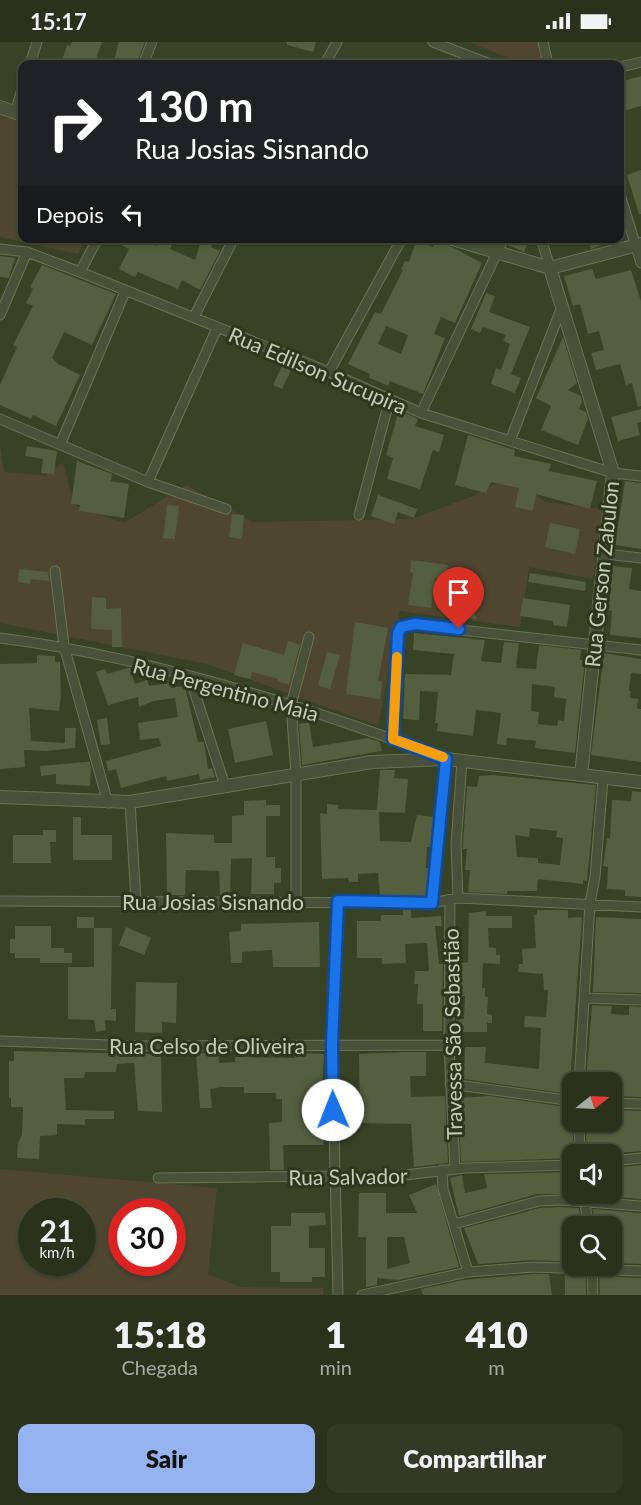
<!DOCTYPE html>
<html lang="pt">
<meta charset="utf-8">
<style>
:root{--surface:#2a321c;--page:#323a25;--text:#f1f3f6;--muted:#a5aaa3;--line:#464d3b;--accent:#95b2f1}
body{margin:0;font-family:Lato,sans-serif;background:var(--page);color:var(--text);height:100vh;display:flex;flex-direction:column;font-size:22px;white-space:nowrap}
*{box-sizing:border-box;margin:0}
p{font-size:20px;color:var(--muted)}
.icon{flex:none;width:33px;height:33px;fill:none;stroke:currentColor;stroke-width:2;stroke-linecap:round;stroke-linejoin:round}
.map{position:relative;height:1253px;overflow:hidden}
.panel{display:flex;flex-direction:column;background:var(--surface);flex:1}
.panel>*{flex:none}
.guide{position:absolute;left:18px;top:18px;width:606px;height:183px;border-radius:12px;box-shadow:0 2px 4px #0004,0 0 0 2px var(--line);background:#202124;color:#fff;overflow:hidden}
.needle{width:39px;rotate:72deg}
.fabs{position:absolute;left:562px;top:1030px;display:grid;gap:12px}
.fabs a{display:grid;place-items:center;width:60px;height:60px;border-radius:12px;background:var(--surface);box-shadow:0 2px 4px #0004,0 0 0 2px var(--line);font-size:30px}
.speed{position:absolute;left:18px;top:1156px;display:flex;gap:12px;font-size:30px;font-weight:700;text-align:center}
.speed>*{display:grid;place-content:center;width:78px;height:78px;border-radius:50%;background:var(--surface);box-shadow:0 2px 4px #0004,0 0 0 2px var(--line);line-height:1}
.speed small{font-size:15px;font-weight:400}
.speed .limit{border:9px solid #d22;background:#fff;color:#111}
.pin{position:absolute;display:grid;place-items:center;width:51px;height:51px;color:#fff;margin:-62px -26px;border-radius:50% 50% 50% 0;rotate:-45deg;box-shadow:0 0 6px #0007}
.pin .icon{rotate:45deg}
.me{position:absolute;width:66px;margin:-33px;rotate:359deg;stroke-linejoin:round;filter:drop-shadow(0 0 4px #0008)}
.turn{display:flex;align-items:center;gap:21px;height:126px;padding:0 18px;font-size:27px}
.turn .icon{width:78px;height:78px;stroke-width:2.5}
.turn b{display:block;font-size:42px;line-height:51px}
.then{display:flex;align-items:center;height:57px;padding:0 18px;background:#0003;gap:12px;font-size:22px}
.eta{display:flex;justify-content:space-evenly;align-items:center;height:102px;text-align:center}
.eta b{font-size:36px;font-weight:800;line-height:42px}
.primary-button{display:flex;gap:12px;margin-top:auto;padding:12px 18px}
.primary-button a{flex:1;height:69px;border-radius:12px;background:var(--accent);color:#111;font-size:24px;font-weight:800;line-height:69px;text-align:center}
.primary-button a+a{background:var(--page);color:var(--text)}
.status{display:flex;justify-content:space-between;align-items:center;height:42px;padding:0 30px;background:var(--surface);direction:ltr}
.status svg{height:16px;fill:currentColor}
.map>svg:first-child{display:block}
.green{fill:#4e462f;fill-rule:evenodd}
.building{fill:#545f3f;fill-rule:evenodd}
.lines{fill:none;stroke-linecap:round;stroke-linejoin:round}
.minor-casing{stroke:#69725b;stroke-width:11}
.tertiary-casing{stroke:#69725b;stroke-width:14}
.minor{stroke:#49513a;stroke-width:9}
.tertiary{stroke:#49513a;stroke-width:12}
.route-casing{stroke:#114b97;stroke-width:15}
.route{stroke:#1a73e8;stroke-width:10}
.slow{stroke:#f59e0b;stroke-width:10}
.labels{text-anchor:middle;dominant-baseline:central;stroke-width:6;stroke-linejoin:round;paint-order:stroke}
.street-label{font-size:21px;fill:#c3ccb7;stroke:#2e371e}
</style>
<div class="status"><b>15:17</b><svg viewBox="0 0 49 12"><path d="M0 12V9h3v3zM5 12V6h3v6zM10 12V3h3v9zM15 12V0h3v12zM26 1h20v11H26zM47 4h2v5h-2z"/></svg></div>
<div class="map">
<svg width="641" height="1253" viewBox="0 0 641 1253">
<rect width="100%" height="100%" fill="#384225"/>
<path class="green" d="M469 0H537L543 22H523Z
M0 69 22 77V196L86 197 78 212 0 195Z
M0 402 4 430 45 433 63 421 74 463 124 481 186 443 253 480 412 477 475 453 512 433 545 460 602 467 593 537 529 525 520 585 400 569 378 684 207 622 0 581Z
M0 1127 217 1146 208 1232 240 1245 323 1246V1253H0ZM32 1170H82V1221H32ZM122 1170H172V1221H122Z"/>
<path class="building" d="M72 0H102L94 22H73L62 19 67 3 70 4Z
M119 0H145L136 22H113Z
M287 0H316L313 10 287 3Z
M641 34V64L620 70V40Z
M641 128V172H639L627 133Z
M108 196H143L157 204 161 196H175L170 207 195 218 202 196H214L211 205 220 209 200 248 182 238 178 247 138 230 135 235 119 227 129 207Z
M511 196H530L524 210 508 203Z
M587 196H617V198L591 207Z
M437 197 482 221 455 281 441 275 434 292 445 296 423 352 390 339 388 344 379 340 369 336 370 332 348 322 375 270 381 272 403 228 401 227 405 219 409 220 416 199 433 205ZM386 284 408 293 401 312 378 302Z
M0 214 15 216 9 236 0 235Z
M42 223 116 252 92 303 64 290 52 316 58 322 80 333 56 384 33 373 31 377 0 363V343L17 305 13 303 33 264 26 261 33 247 30 245Z
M592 227 596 237 631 228 641 259V364L638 365 632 341 626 343 620 322 596 328 591 311 604 308 599 289 588 292 580 262 573 264 564 234Z
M486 251 495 254 489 270 530 285 511 332 521 336 515 351 491 342 496 326 501 328 510 302 503 299 506 293 483 285 480 291 471 287Z
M563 295 577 341 568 348 581 354 582 360 579 367 586 370 588 377 578 403 541 388 551 364 536 356Z
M282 324 291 328 282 347 273 343Z
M641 367V380L637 381 640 393 618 399 611 375Z
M399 368 418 377 415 384 444 393 439 410 433 408 420 447 387 437 393 416 386 413Z
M468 393 515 408 514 414 551 422 549 429 597 439 590 467 536 452 533 469 515 465 519 446 491 440 486 451 455 443Z
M27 404 57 409 54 432 41 431 43 417 25 414Z
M77 419 112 432 111 439 129 442 124 476 79 469 80 463 71 462Z
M625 439 641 441V507L615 503Z
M378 453 417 467 414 476 398 470 394 482 371 474Z
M167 463 179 464 175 497 163 496Z
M232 472 244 473 242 497 229 495Z
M550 481 580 487 575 512 545 505Z
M411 518 448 523 446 537 435 536 431 566 408 563 413 531 410 530Z
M613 524 632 526 629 547 641 549V596L610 593 612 569 608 568Z
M19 527 48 530 49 539 30 537V542L18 540Z
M530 531 586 540 585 549 528 540Z
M92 555 106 556V567L121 566 122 605H112V588L91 587Z
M523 556 570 563 567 585 553 583V579L520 574Z
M453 566 473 568 477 577 450 574Z
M355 580 388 586 378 639 382 640 380 657 346 652Z
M414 591 485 598 481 619 501 621 504 600 519 601 516 626 536 627 539 603 581 608 580 618H585L575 711 535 706 536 699 507 696 506 703 497 702 501 671 476 668 473 694 437 689 438 681H435L438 650 420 649 419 678 403 677 405 632 451 633 454 612 413 608ZM532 642 555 645 554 655 566 657 564 679 558 678 557 684 538 682 539 670 531 669Z
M288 599 300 603 289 643 277 639 278 637 252 630 250 637 234 633 243 601 284 613Z
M327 610 340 613 330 647 318 643Z
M604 611 641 617V632L631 631 629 649H631L630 656 638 657 637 667H641V720L591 713Z
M37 613 55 614V620H60L61 654 59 669 29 666 31 699 65 701V686H76L75 706 47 709 24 708 25 725 0 727V622L37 621Z
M128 626H130L135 642 147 638 149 644 170 641 171 646 185 644 198 700H204L208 727 212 726 215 735 200 738 199 732 167 739 166 734 121 746 116 727 108 729 106 719 161 704 159 696 140 698 138 681 178 675 175 656 153 659 139 665 138 655 108 663 96 630 105 627 107 632Z
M107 676 110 702 101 703 97 678Z
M266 679 273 713 235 721 228 687Z
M309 680 313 705 368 696 380 700 382 709 302 723 299 682Z
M85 720H90L91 727 90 744 56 742V732L41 734 40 724Z
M380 728H395L394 736 408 737 405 771 379 770 380 799 411 800 417 773 434 775 431 805H427L426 826H429L426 854H380L378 831 358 832V840H349L348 836 322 837 320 771 327 772V762L338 763V767L377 768Z
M493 733 596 743 587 839 583 838V842L538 837 537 849H507V852L468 850 470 828H465L467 807H463V802L467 744 477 745 479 734ZM530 786 557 789 556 795 563 796 560 823 538 821V816L517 815 515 793 529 795Z
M632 749 641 750V855L625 854V848L607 847 608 825 603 824 607 796H610L612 758 631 759Z
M266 758V763H280V774H266V815H275V826H281V841H274V852H251L252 816 231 817 230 853H220L219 829 186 828 185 853H167L166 791 214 793V801H232V774L244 773V759Z
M73 775H81V793H112V818H73Z
M43 788H56V800H50L51 821H13V793H43Z
M403 868H411V876L441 874 442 884H435L439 922H443L442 989H423V962H417L418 942H414L415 929H429L427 901 405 902 406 921 382 922V916H357V879H381V873H403Z
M537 868H568V876L582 875 571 1028H573L572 1039H570L569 1052 464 1037 465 1005H486L485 1021 539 1027 541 986 524 985 525 974 546 975 548 948H544L543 932 518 930 519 922H523L522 907 536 906 534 873H537Z
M486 869V874H512V886H488L489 905 496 906V913H500V922L483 921 482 946H485V955H488L487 972 492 973V981H487V990H456V977H464L465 954H456V922L468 920 469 871Z
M77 875H94V886H77Z
M596 875 641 877V951L593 950Z
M319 880 320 925H273L272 908 242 910V921H231L229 890 241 889V882Z
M15 884H51V906H64V911H72V921H40V916H15V911H10V897H15Z
M126 885 151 896 144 913 119 903Z
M94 886H112L111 967H116V979L105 978 106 988 96 990 94 978 68 977V925H94Z
M136 940 177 941 176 981 162 980V991L135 990Z
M592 963 612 964 611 972 629 973V964L641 965V1055L613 1054 612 1041 586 1039Z
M14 1009 161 1012 162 1070 138 1069 134 1021 117 1022 116 1030H85L84 1036H64L66 1068 114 1069V1077H85V1083L57 1082V1093L40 1094 39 1117 17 1116 18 1101 22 1093 23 1065H11V1056H9V1019H14Z
M218 1010 219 1021 235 1020V1015L295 1016V1011L324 1012 321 1070 324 1103H283L284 1128H270L269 1081 282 1080V1057H276V1051H244V1045H221L210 1047 212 1066H200L196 1011Z
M403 1010H426V1034H410L411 1055 445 1054 448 1121 414 1125 411 1082 360 1081 359 1012Z
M490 1054 573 1066V1116L461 1120 458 1056Z
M613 1068 641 1069V1109L593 1113 592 1105H586V1080H613Z
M641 1123V1157L591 1153 612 1152V1126Z
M573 1130V1152H577H537L459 1174 450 1136 462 1133 465 1151 487 1146 484 1132Z
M436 1142 459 1225 398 1238 377 1236V1243L366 1245V1195H358L359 1151H386V1171H417L409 1153ZM387 1195H404L410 1221 387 1227Z
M561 1165 579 1166 581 1185H573V1220L532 1218 478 1222 464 1186 540 1166Z
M593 1167 641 1171V1222L612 1221V1185H595Z
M291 1171H325L326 1183 309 1184V1206H325V1235H312V1240H280V1230H271V1184H291Z
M533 1232H549L552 1253H423L421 1247 463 1238Z
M565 1233 586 1234V1253H565Z
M599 1234 641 1236V1253H600Z"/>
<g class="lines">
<g class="minor-casing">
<path id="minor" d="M433 0 490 22
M543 0 548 22
M30 22 37 0
M143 22 152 0
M325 22 337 0
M620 25 641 20
M15 71 22 47
M620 152 641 221
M541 196 550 226
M0 207 27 210 80 230 329 330 421 371 613 431 641 434
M80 230 98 196
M0 273 27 210
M194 275 234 196
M329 330 402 196
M421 371 504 196
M0 377 148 440 226 467
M510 399 561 267
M60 403 125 250
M148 440 217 286
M359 473 390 356
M606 512 641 516
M55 529 64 604 108 761
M0 596C149 615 306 664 446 717L432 861
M190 636 225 744
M393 697 398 591 406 582 641 608
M130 760 136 859
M458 856 456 802 462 719
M296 858V732L291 663 309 595
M450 858 449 1003 455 1127
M0 859 432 861 458 856 641 865
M586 956 641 958
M0 999 137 1004 449 1003
M579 1041 590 861 595 835 603 737
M450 1042 573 1059
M612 1061 641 1062
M579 1080 580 1113
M612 1119 641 1116
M442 1128 443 1147 468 1230
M158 1136 335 1134 371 1137 465 1126 573 1123
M584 1152 588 1185
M454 1182 539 1159 561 1158 641 1164
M592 1224 593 1253
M338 1253 332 1003 338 859
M362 1253 468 1230 533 1225 641 1229"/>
</g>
<g class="tertiary-casing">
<path id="tertiary" d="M0 65 22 73
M449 196 550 226 641 202
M550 226 613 431 581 733
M0 755 130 760 372 720 446 717 641 740"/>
</g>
<use href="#minor" class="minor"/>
<use href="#tertiary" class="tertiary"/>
</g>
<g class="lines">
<g class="route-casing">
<path id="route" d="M333 1068 332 1003 338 859 432 861 446 717 393 697 398 591 401 585 415 582 459 587"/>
</g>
<use href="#route" class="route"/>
<path class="slow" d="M397 615 393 697 443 715"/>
</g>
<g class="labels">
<g class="street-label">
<text transform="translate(318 328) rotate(23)">Rua Edilson Sucupira</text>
<text transform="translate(601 532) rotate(-84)">Rua Gerson Zabulon</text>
<text transform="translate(226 647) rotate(15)">Rua Pergentino Maia</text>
<text x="213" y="859">Rua Josias Sisnando</text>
<text transform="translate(452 992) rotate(-91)">Travessa São Sebastião</text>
<text x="207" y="1003">Rua Celso de Oliveira</text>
<text transform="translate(348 1134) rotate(-1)">Rua Salvador</text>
</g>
</g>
</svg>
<div class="fabs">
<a><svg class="needle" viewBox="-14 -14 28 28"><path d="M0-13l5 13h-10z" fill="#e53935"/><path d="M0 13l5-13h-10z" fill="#a5aaa3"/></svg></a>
<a><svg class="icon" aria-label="sound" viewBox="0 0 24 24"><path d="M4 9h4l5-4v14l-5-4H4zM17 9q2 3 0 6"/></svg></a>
<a><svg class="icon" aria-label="search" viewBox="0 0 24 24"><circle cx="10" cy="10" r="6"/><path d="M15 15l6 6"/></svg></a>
</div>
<div class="speed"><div>21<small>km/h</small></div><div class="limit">30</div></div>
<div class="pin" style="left:459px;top:587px;background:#d93025"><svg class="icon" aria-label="arrive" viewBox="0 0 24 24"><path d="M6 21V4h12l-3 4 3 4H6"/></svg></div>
<svg class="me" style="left:333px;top:1068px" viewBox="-20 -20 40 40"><circle r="19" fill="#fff"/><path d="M0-13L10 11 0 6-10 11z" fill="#1a73e8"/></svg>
<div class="guide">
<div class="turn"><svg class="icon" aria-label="right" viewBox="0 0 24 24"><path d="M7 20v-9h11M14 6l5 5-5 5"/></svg><div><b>130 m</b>Rua Josias Sisnando</div></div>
<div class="then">Depois<svg class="icon" aria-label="left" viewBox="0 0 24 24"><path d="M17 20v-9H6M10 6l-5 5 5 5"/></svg></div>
</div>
</div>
<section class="panel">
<div class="eta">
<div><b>15:18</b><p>Chegada</p></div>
<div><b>1</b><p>min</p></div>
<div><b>410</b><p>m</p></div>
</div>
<div class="primary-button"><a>Sair</a><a>Compartilhar</a></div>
</section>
